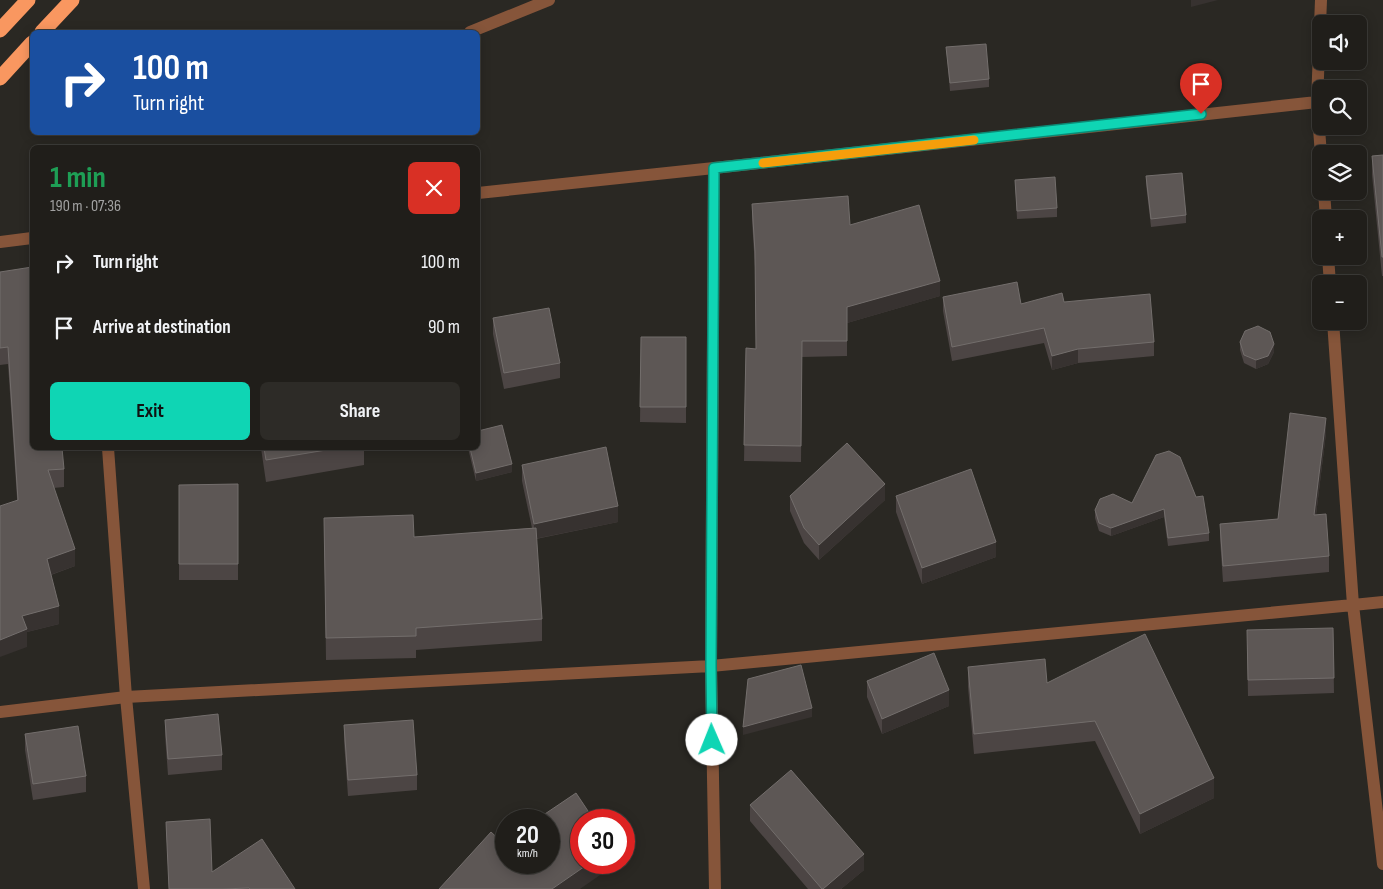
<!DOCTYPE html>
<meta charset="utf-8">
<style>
:root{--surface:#201e1a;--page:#2d2b27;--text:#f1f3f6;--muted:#a2a2a2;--line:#3d3c39;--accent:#0fd5b4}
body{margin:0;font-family:"Sofia Sans Condensed",sans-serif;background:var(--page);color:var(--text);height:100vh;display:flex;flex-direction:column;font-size:19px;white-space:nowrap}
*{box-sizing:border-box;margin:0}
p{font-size:16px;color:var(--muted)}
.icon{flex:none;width:28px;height:28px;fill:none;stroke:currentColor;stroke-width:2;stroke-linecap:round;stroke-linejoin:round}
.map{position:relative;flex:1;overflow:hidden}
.panel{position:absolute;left:30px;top:145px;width:450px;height:305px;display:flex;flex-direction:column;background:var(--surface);border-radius:8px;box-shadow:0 2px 12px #0003,0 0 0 1px var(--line)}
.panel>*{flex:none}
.banner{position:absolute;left:30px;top:30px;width:450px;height:105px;border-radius:8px;box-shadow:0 2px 12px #0003,0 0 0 1px var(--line);background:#1a4fa0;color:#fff;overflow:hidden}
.fabs{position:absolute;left:1312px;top:15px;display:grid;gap:10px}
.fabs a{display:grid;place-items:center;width:55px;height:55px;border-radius:8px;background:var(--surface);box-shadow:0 2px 12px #0003,0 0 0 1px var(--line);font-size:25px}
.speed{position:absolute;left:495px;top:809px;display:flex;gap:10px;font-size:25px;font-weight:700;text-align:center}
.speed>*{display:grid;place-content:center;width:65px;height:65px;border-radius:50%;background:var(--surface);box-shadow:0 2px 12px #0003,0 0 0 1px var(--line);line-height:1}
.speed small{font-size:12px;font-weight:400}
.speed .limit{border:8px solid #d22;background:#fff;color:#111}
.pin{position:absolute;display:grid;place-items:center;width:42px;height:42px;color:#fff;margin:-51px -21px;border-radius:50% 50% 50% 0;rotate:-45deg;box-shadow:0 0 5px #0007}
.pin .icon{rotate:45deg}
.me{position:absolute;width:55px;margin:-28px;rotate:359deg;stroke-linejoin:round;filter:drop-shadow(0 0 4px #0008)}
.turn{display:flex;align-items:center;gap:18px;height:105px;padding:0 20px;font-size:22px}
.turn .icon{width:65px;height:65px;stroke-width:2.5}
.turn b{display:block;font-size:35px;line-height:42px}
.round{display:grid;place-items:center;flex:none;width:52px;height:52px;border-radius:8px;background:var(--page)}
.summary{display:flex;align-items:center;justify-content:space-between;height:85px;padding:0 20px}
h1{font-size:30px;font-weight:700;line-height:38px;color:#1e9e55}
.button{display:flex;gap:10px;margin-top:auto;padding:10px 20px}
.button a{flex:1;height:58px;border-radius:8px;background:var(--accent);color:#111;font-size:20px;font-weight:700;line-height:58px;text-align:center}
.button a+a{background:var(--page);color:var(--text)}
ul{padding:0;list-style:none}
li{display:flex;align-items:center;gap:15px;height:65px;padding:0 20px}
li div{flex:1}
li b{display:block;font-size:19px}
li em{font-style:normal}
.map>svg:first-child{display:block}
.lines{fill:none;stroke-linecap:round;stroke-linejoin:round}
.minor{stroke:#86553a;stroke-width:12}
.highway{stroke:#f99760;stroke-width:15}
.wall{fill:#4c4544}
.shaded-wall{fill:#373230}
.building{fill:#5d5755;stroke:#736e6c}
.route-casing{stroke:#0a8a75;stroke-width:12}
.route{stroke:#0fd5b4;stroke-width:9}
.slow{stroke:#f59e0b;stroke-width:9}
</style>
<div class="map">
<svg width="1383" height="889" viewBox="0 0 1383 889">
<rect width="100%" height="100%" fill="#2a2823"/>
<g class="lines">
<path class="minor" d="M470 32 549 0
M1321 155 1317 102 1321 0
M714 168 711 666 715 889
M1324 191 1326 219
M478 193 714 168 1317 102
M0 242 32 238
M1328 256 1330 284
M1333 321 1353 605 1383 602
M108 448 126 697 144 889
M0 712 126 697 711 666 1353 605 1383 864"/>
<path class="highway" d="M0 30 28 0
M42 32 72 0
M0 78 32 43"/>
</g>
<path class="wall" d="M946 47 989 79V87L950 91Z
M1383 155V276H1382L1372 175V156Z
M1146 176 1186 215V223L1151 227 1146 184Z
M1015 180 1057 208V217L1017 219Z
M752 204 850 225 940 296 847 323V356L802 357 801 462 744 461 746 348 756 349 755 268 752 220Z
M0 272 64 469V487L53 488 75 566 51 575 59 624 27 632V647L8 364 0 365Z
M943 297 1021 304 1064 302 1154 342V356L1078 363 1052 370 1044 343 952 361 943 311Z
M493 318 560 363V378L504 389 493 334Z
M641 337H686V423L640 422Z
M1240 342 1274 352 1268 364 1256 369 1244 363 1240 350Z
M1326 433 1316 515 1329 556V572L1223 582 1220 539V524L1278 519Z
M261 448H364V465L266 482Z
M468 448H478L512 472 476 481Z
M1156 455 1209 533V541L1168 546 1164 517 1111 536 1099 531 1095 518V510L1132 503Z
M522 465 618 522 536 539 542 619V641L416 650V658L326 660 324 518 414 537 532 528 522 481Z
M238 484V580H179V485Z
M790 496 885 500 819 560 804 543 790 511Z
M896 496 996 557 922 584 896 512Z
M1333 628 1334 693 1248 696 1247 645Z
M968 667 1047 683 1214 798 1140 834 1095 741 974 754 968 687Z
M867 681 949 706 882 734 867 697Z
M165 720 222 755V770L168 775 165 735Z
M344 725 417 775V790L348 796 344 741Z
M25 734 86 776V792L33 800 25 750Z
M750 805 864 870 841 889H808L750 821Z
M166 822 212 872 295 889H169Z"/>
<path class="shaded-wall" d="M1191 0H1218L1191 7Z
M940 281V296L847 323V307Z
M1274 344V352L1268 364 1256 369V360Z
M1078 349V363L1052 370V356Z
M1326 418V433L1314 531V515Z
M512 464V472L476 481V473Z
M885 484V500L819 560V545Z
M618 506V522L534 539V524Z
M1164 509V517L1111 536V528Z
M996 542V557L922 584V568Z
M75 549V566L47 576V559Z
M59 606V624L27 632V647L0 657V640L22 616Z
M949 690V706L882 734V719Z
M812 708V717L743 735V727Z
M1214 778V798L1140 834V814Z
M864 854V870L841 889H823Z
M591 862H613V866L580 889H552Z"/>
<path class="building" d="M986 44 989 79 950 83 946 47Z
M1383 155V257H1382L1372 156Z
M1182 173 1186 215 1151 219 1146 176Z
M1055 177 1057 208 1017 211 1015 180Z
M848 196 850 225 919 205 940 281 847 307V341H802L801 446 744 445 746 348 756 349 755 252 752 204Z
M32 267V448H62L64 469 48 470 75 549 47 559 59 606 22 616 27 629 0 640V506L18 500 8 347 0 348V272Z
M1017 282 1021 304 1062 293 1064 302 1150 294 1154 342 1078 349 1052 356 1044 328 952 347 943 297Z
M549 308 560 363 504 373 493 318Z
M1258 326 1270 332 1274 344 1268 356 1256 360 1244 355 1240 342 1245 331Z
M641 337H686V407H640Z
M1290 413 1326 418 1314 515 1326 514 1329 556 1223 566 1220 524 1278 519Z
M502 425 512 464 476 473 470 448H478V431Z
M847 443 885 484 819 545 804 528 790 496Z
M606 447 618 506 534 524 522 465Z
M264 448H338L266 460Z
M1169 451 1180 457 1196 497 1203 496 1209 533 1168 538 1164 509 1111 528 1099 523 1095 510 1100 499 1113 494 1132 503 1156 455Z
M971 469 996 542 922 568 896 496Z
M238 484V564H179V485Z
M413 515 414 537 536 528 542 619 416 628V636L326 638 324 518Z
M1333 628 1334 678 1248 680 1247 630Z
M1145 634 1214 778 1140 814 1095 721 974 734 968 667 1045 659 1047 683Z
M934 653 949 690 882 719 867 681Z
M801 665 812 708 743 727 748 679Z
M218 714 222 755 168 759 165 720Z
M413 720 417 775 348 780 344 725Z
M78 726 86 776 33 784 25 734Z
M791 770 864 854 823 889H822L750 805Z
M576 793 594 820H581V862H591L552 889H439L491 832 503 843 506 841V862H549V820H536Z
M210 819 212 872 262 839 295 889H250L249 888 222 889H169L166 822Z"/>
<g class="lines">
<g class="route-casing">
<path id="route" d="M712 740 711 666 714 168 1201 114"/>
</g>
<use href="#route" class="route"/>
<path class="slow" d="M763 163 974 140"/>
</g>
</svg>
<div class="fabs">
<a><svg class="icon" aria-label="sound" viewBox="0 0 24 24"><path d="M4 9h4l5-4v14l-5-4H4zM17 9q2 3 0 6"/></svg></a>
<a><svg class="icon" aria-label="search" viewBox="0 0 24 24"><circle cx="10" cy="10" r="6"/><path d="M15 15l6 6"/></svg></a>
<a><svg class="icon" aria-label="layers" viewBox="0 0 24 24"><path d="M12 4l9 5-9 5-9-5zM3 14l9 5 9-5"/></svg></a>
<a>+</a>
<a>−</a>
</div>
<div class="speed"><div>20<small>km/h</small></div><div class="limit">30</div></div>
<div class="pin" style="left:1201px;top:114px;background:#d93025"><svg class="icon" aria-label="arrive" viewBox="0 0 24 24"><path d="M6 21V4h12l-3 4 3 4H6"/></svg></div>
<svg class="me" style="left:712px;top:740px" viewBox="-20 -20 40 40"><circle r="19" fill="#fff"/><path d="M0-13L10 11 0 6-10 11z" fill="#0fd5b4"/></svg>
<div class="banner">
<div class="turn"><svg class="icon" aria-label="right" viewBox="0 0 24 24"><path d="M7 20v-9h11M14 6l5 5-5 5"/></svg><div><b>100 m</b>Turn right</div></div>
</div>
<section class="panel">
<div class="summary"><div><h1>1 min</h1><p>190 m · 07:36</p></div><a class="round" style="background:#d93025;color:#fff"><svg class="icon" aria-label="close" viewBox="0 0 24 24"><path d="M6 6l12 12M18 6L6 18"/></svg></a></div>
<ul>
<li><svg class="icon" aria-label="right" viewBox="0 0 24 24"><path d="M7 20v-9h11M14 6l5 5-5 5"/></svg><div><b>Turn right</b></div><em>100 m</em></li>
<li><svg class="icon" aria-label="arrive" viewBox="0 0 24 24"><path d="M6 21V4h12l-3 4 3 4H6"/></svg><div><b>Arrive at destination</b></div><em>90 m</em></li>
</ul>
<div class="button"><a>Exit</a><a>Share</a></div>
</section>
</div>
